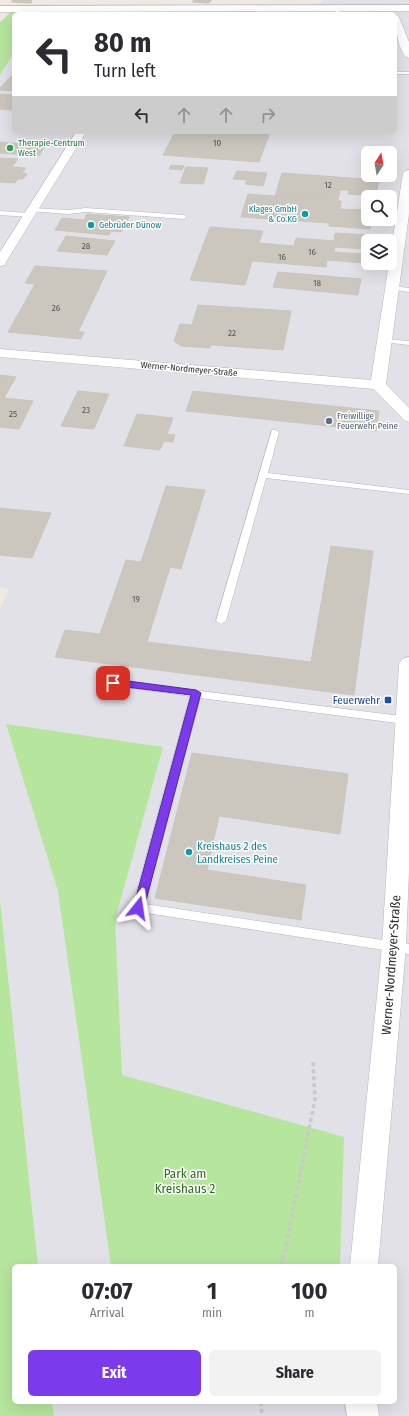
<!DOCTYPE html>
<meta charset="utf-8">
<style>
:root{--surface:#fff;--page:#f2f2f3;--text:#2b2b33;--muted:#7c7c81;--accent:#7c3aed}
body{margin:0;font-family:"Fira Sans Condensed",sans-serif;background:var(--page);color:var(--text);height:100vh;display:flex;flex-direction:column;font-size:15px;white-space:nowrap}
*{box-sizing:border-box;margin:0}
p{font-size:13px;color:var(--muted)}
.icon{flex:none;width:22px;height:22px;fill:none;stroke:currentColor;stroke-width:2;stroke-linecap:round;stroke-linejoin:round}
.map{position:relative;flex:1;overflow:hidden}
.details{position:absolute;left:12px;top:1264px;width:385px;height:140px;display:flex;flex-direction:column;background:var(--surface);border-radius:6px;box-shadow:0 4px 16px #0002}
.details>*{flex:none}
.banner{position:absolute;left:12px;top:12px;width:385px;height:122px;border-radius:6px;box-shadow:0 4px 16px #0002;background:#fff;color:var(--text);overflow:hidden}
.needle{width:26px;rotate:11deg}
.tools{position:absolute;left:361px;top:146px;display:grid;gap:8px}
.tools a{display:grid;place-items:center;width:36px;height:36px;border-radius:6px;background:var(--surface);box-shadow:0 4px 16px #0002;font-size:20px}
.pin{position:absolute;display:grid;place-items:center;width:34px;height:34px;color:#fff;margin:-17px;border-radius:8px;box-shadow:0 2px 6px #0006}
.me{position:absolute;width:44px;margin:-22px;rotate:15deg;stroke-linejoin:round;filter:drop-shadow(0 0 3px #0008)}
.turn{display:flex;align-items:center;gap:14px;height:84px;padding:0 16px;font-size:18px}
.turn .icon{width:52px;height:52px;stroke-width:2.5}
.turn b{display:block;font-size:28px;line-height:34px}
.lanes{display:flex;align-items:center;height:38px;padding:0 16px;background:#0003;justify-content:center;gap:20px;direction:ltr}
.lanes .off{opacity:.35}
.eta{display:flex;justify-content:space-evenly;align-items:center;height:68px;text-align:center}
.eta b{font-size:24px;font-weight:700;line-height:28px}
.button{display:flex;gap:8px;margin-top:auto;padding:8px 16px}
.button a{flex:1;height:46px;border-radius:6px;background:var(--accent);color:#fff;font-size:16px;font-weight:700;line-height:46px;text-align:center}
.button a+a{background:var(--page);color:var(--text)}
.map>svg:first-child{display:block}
.industrial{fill:#e3e1e8;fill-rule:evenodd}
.green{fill:#b6e59e}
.building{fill:#cbc7bf;stroke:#cbc5ba}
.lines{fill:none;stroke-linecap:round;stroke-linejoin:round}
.lane-casing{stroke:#b4b7c1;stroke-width:1}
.street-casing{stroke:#b4b7c1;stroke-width:1}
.path-far1{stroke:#c9c9c9;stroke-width:1;stroke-dasharray:1.5 1;stroke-linecap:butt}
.path{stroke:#c9c9c9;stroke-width:3.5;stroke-dasharray:4 3;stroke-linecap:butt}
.lane{fill:#fff;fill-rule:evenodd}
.street{fill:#fff;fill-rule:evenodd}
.route{fill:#7c3aed;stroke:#51269a}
.leisure-dot{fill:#2e9e5b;stroke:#fff;stroke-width:1.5}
.culture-dot{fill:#0f9aa8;stroke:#fff;stroke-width:1.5}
.service-dot{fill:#5c6f8a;stroke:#fff;stroke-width:1.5}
.transit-dot{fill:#1a4fb4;stroke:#fff;stroke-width:1.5}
.labels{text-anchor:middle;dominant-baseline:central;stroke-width:3;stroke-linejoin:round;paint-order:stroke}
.far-leisure-label{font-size:9px;fill:#27864d;stroke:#fff;text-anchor:start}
.number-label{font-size:9px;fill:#555452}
.far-culture-label{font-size:9px;fill:#0d838f;stroke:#fff;text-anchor:end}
.far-street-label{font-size:9px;fill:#2e2e2e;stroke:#fff}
.far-service-label{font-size:9px;fill:#4e5e75;stroke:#fff;text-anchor:start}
.transit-label{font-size:11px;fill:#164399;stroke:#fff;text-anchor:end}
.culture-label{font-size:11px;fill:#0d838f;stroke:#fff;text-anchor:start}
.near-street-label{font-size:13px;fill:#2e2e2e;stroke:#fff}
.near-park-label{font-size:13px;fill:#2c6e1b;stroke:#fff}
</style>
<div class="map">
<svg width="409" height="1416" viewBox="0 0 409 1416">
<rect width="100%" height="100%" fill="#efe9e1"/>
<path class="industrial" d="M323 0H409V1416H54L52 1402H395V1266H38L0 899V610L9 589 0 587V75L14 53V132H395V14H310ZM368 153H390V175H368ZM368 197H390V219H368ZM368 241H390V263H368Z
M170 11 168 14H40L42 12Z"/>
<path class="green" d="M170 11H311L310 14H168Z
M11 12H42L40 14H14V53L0 75V22Z
M6 724 163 747 115 920 122 1075 344 1137 340 1266H111L58 891Z
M0 899 38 1266H14V1402H52L54 1416H0Z"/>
<path class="building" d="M12 0H32L31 3 12 2Z
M194 0H212L209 3 192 2Z
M14 73V91L0 90V88Z
M0 94 14 95V107L11 110 0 109Z
M175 132H270L259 162 163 155Z
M0 142 24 144 16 154 0 153Z
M25 143 46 144 39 156 16 154Z
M0 158 18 159 12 167 26 168 22 173 27 174 23 179H18L15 183 0 182Z
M171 165 184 166 182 170 169 169Z
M186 167 208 168 203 184 180 183Z
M237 171 267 173 263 186 245 184 247 180 233 179Z
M282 173 379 180 376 196 348 194 349 190H340L338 200 275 196Z
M248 194 341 201 340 209 368 210V219H372L370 229 329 226V223L241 217Z
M87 214 129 217 121 232 111 231 109 235 55 230 62 218 84 220Z
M210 227 263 231 259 243 294 246 296 238 334 241 335 233 369 235 367 249 335 247 334 252 365 254 364 263 327 260 326 267 252 261 245 285 190 280Z
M66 236 115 241 107 255 57 251Z
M35 266 107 271 78 332H84L81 339 8 332 35 284 25 283Z
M278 272 361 279 358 295 273 287Z
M198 305 291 311 283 350 211 345 210 348 181 346 174 341 180 324 192 325Z
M0 375 16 377 4 398 33 401 19 429 0 427Z
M78 391 109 394 94 429 61 426Z
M193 391 379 411 376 431 186 411Z
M137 414 173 418 167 434 175 435 173 442 164 441 160 450 124 446Z
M166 486 205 490 181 569 170 567 147 642 311 662 331 546 373 551 354 695 55 657 65 630 100 634 126 560 141 562Z
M0 508 51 513 32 558 0 555Z
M192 753 348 774 340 834 219 816 207 870 306 885 301 920 155 898Z"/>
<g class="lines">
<g class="lane-casing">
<path id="lane" d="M337 7 339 8 340 14H336L335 8Z
M395 72H409V74H395Z
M32 208 68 210 86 208 184 215 187 217 184 219 86 212 68 214 30 211V209Z
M0 211 29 213 32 215 29 217 0 215Z
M392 286 409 288V292L390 289V287Z
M385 339 409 341V345L383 342 381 341Z
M272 430H275L279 432 268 473 409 490V494L266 478 226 621 221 624 216 621Z
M113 680 409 717V722L405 724 200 698 145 904 409 944V954L134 911 132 908 190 696 110 685 108 683 110 681Z"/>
</g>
<g class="street-casing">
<path id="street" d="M409 5V11L0 12V6Z
M395 14 399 17 409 42V58C398 55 395 24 395 14Z
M76 132H86L6 262 5 265 0 266V252Z
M409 170V214L386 384 409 408V422L404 420 374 389 0 357V349L371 380 403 173 405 171Z
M409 657V870L406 946 378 1266H350L382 946 399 664 402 659Z
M345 1402H377L379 1416H347Z"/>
</g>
<path class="path-far1" d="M0 65 14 46"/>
<path class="path" d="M282 1266 315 1099 313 1062
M261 1402 262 1416"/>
<use href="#lane" class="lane"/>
<use href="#street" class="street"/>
</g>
<path class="route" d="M113 679 196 690 201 693 144 908 142 911 138 913 135 911 133 908 191 695 110 685 108 683Z"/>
<circle class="leisure-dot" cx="10" cy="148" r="4"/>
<g class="culture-dot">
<circle cx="305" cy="214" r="4"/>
<circle cx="91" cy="225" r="4"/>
<circle cx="189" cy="852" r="4"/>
</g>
<circle class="service-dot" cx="329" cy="421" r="4"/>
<rect class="transit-dot" x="384" y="696" width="8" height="8" rx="2"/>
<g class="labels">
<g class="far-leisure-label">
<text x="18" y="143">Therapie-Centrum<tspan x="18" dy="10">West</tspan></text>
</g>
<g class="number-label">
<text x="217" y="143">10</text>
<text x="328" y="185">12</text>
<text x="86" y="246">28</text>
<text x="312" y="252">16</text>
<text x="282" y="257">16</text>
<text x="317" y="283">18</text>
<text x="56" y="308">26</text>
<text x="232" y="333">22</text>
<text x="86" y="410">23</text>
<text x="13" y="414">25</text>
<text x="136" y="599">19</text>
</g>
<g class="far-culture-label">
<text x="297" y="209">Klages GmbH<tspan x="297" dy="10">&amp; Co.KG</tspan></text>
<text x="99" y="225" text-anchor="start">Gebrüder Dünow</text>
</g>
<g class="far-street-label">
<text transform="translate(189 369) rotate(5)">Werner-Nordmeyer-Straße</text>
</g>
<g class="far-service-label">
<text x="337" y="416">Freiwillige<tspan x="337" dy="10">Feuerwehr Peine</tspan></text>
</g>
<g class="transit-label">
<text x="380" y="700">Feuerwehr</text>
</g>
<g class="culture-label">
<text x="197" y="846">Kreishaus 2 des<tspan x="197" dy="13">Landkreises Peine</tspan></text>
</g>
<g class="near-street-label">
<text transform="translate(391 965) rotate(-86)">Werner-Nordmeyer-Straße</text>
</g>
<g class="near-park-label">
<text x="185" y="1173">Park am<tspan x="185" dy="15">Kreishaus 2</tspan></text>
</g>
</g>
</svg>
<div class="tools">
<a><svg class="needle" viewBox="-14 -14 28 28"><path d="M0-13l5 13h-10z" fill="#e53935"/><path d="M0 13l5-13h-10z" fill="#7c7c81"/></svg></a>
<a><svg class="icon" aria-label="search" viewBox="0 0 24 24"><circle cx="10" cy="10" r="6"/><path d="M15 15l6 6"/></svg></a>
<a><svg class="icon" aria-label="layers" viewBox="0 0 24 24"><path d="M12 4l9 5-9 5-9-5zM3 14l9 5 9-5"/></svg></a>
</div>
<div class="pin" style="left:113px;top:683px;background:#d93025"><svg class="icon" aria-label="arrive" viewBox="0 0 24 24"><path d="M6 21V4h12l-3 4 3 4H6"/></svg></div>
<svg class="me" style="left:138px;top:908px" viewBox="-20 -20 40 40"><path d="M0-17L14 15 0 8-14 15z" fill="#7c3aed" stroke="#fff" stroke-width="4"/></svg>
<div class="banner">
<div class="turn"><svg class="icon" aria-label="left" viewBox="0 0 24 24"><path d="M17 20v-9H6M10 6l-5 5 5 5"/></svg><div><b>80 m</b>Turn left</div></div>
<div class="lanes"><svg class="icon" aria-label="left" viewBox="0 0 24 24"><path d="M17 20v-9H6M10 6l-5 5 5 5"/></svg><svg class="icon off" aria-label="ahead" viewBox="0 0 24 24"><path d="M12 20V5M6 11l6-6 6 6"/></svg><svg class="icon off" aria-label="ahead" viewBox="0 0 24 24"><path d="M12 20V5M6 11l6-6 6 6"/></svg><svg class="icon off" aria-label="right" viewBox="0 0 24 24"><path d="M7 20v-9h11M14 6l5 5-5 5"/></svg></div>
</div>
<section class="details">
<div class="eta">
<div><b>07:07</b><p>Arrival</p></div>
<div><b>1</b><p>min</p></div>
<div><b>100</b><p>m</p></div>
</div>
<div class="button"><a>Exit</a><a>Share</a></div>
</section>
</div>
